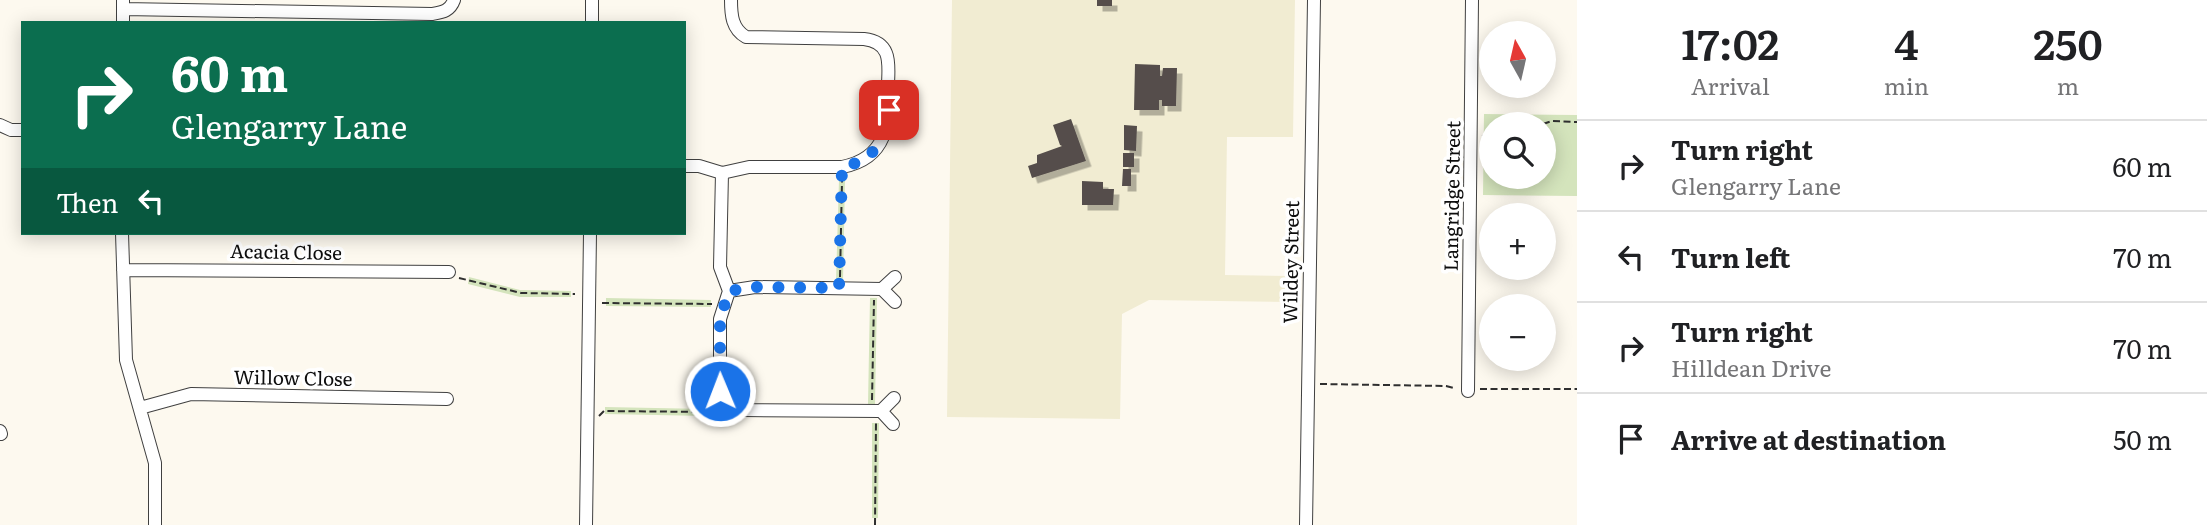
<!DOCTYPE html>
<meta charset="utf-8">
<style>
:root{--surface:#fff;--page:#f2f2f2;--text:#202124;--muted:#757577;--line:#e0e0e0}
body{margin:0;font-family:Literata,serif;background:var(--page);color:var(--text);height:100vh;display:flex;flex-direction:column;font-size:26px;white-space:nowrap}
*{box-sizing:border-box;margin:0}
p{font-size:23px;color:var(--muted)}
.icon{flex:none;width:38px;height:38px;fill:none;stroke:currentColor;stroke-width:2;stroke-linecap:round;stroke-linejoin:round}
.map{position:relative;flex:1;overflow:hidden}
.details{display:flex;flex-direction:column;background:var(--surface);width:630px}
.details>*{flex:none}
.hud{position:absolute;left:21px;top:21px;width:665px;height:214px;border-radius:0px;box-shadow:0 4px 18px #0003;background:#0b6e4f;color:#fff;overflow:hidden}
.needle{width:46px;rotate:352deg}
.tools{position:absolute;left:1479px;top:21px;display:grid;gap:14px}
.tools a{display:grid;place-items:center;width:77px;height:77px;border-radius:50%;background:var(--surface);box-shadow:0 4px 18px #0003;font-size:35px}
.pin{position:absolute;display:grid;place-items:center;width:60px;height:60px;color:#fff;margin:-30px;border-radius:14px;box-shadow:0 4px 10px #0006}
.me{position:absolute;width:77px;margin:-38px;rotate:359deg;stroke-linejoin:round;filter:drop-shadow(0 0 5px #0008)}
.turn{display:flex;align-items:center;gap:24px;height:147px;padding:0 35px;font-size:32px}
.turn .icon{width:91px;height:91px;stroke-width:2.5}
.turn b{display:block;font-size:49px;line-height:60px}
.then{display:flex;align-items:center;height:66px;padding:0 35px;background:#0003;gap:14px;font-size:26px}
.eta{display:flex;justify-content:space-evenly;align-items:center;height:119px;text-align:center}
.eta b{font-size:42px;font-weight:600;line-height:49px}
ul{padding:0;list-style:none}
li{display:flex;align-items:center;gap:21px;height:91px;padding:0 35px;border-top:2px solid var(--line)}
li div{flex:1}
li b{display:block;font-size:26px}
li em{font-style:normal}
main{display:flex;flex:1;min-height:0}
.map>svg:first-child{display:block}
.farmland{fill:#f1ecd2}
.green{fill:#d4e4bc;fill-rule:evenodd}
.building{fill:#554e4b;filter:url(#shadow)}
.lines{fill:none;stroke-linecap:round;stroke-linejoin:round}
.street-casing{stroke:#404040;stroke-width:14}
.path{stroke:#2f2f2f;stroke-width:2;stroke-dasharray:7 3.5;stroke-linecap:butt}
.street{stroke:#fff;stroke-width:12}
.route{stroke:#1a73e8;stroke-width:12;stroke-dasharray:0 21.6}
.labels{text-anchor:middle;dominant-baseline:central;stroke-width:7;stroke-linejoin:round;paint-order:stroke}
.street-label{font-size:19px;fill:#0d0d0d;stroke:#fff}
</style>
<main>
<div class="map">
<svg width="1577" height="525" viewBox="0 0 1577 525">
<defs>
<filter id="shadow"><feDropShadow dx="5.5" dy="5.5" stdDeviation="0" flood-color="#0004"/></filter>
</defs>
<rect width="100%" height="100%" fill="#fdf9ef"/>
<path class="farmland" d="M952 0H1295L1293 137H1227L1225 275 1290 276V302L1149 300 1122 314 1120 419 947 417Z"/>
<path class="green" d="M1484 114 1577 115V196L1483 195ZM1544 124V177H1491V124Z
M839 180H845L843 281H836Z
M469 277 520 290 571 291V297H520L468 284Z
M606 298 711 300V307L606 306Z
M870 298H877L875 404H868Z
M605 407 706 409V416L605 414Z
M872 423H879L878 518H872Z"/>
<path class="building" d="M1097 0H1112V6H1097Z
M1135 64 1160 65V76H1162L1163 68H1177L1176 106H1162V100H1159V110H1134Z
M1071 119 1086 161 1032 178 1028 166 1037 163V155L1062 146 1060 145 1053 125Z
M1124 125 1137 126 1136 151 1124 150Z
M1123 153H1134V167H1123Z
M1123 169H1131V186H1122Z
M1082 181 1103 182V189H1114L1113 205H1082Z"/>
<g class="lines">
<g class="street-casing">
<path id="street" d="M123 9 432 14C443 12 450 11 454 0
M123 23V0
M592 23V0
M0 125 11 130H23
M684 166H699L722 173 749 167H842C888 158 889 124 888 86 888 76 890 62 886 53 882 43 873 40 864 39L746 37C732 29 731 15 731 0
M722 173 720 267 729 291
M122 233 126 360 155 463V525
M123 270 449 272
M895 277 882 289 895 302
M729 291 720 319V391L728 403 744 410 881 411
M729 291 755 287 882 289
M1468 391 1472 0
M140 408 191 394 447 399
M893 424 881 411 894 398
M0 431 1 434
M586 525 590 233
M1306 525 1314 0"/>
</g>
<path class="path" d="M1543 124 1552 121 1577 122
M1482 136 1491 135
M840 277 842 181
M459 278 521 293 575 294
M602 303 712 304
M1320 384 1446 386 1454 388
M1480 389H1577
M872 400 874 300
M599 416 604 411 709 412 715 407
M875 525 876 422"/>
<use href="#street" class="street"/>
</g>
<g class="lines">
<path class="route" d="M720 391V319L729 291 755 287 839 288 842 167C873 161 887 140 889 110"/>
</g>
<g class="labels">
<g class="street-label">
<text transform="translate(1451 196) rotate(-89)">Langridge Street</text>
<text transform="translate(286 251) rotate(1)">Acacia Close</text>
<text transform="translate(1290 262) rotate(-89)">Wildey Street</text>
<text transform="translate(293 377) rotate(1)">Willow Close</text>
</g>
</g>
</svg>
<div class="tools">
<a><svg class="needle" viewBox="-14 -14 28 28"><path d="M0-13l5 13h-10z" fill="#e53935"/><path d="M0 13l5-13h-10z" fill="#757577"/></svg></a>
<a><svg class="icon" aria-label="search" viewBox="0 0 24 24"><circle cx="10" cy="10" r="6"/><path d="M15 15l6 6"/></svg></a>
<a>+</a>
<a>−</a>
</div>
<div class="pin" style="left:889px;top:110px;background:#d93025"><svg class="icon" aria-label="arrive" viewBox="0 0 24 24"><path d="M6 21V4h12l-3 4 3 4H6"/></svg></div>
<svg class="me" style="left:720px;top:391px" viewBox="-20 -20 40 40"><circle r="17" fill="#1a73e8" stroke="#fff" stroke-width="3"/><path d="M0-11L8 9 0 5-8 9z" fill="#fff"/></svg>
<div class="hud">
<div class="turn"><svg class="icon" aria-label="right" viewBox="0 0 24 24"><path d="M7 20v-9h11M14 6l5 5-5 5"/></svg><div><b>60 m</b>Glengarry Lane</div></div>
<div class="then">Then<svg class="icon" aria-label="left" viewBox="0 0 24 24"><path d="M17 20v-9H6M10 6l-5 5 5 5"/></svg></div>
</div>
</div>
<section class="details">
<div class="eta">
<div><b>17:02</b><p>Arrival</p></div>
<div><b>4</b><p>min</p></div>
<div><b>250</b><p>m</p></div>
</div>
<ul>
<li><svg class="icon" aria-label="right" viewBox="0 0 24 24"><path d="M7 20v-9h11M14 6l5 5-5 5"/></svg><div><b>Turn right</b><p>Glengarry Lane</p></div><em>60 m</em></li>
<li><svg class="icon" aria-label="left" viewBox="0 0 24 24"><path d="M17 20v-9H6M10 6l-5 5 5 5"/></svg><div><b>Turn left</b></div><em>70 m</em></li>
<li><svg class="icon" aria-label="right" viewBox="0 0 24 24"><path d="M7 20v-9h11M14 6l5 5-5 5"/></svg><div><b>Turn right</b><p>Hilldean Drive</p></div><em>70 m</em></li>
<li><svg class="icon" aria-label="arrive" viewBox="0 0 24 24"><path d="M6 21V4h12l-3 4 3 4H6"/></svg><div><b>Arrive at destination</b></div><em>50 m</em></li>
</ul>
</section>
</main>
